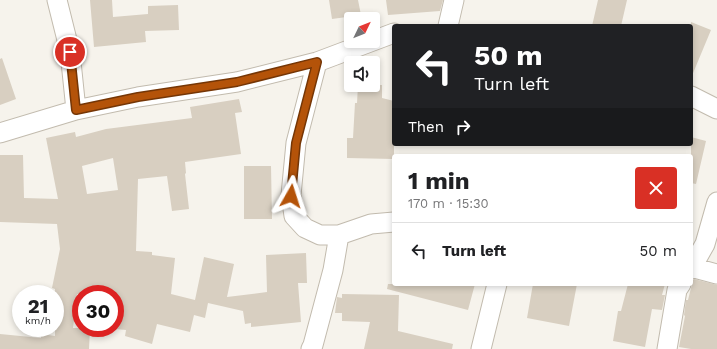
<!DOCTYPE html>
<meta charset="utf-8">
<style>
:root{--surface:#fff;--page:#f6f6f6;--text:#202124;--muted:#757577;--line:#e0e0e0}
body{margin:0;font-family:"Work Sans",sans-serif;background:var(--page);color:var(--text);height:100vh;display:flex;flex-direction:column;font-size:15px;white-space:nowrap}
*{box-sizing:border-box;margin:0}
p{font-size:13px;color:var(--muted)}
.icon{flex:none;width:22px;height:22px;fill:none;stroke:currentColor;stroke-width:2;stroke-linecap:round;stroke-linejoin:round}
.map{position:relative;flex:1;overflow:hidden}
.details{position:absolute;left:392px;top:154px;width:301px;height:132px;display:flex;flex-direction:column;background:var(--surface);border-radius:4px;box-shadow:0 2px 6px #0003}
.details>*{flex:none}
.hud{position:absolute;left:392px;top:24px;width:301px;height:122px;border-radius:4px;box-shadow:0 2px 6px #0003;background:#202124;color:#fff;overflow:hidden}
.needle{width:26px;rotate:47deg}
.controls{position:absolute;left:344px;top:12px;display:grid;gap:8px}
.controls a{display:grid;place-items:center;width:36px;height:36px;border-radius:4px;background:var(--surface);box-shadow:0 2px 6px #0003;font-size:20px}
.speed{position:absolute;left:12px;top:285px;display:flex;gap:8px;font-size:20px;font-weight:700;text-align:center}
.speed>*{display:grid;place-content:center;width:52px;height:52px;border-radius:50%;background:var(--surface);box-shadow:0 2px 6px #0003;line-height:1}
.speed small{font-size:10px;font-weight:400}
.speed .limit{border:6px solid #d22;background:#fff;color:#111}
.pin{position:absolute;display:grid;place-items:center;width:34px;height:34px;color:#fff;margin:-17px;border:2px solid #fff;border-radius:50%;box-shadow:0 1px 4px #0007}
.me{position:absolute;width:44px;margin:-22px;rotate:6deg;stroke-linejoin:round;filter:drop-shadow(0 0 3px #0008)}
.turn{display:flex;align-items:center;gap:14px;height:84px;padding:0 16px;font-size:18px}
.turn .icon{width:52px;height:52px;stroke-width:2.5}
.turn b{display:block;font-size:28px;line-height:34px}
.then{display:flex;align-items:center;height:38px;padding:0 16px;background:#0003;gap:8px;font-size:15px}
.round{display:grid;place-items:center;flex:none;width:42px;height:42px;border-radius:4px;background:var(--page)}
.summary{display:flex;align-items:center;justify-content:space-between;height:68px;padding:0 16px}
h1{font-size:24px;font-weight:700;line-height:30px}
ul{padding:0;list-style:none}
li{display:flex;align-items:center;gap:12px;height:56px;padding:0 16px;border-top:1px solid var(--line)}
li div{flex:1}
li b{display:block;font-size:15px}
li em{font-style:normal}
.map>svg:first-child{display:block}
.building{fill:#d8cfc1;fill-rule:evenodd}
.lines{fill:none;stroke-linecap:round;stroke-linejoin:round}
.minor-casing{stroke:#c2bbae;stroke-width:21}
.minor{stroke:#fff;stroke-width:19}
.route-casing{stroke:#753606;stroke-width:10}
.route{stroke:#b45309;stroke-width:7}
</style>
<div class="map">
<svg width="717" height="349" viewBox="0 0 717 349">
<rect width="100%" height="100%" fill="#f6f3ec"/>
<path class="building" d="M90 0H112L113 17 148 14V6L178 5 179 30 145 31 146 42 94 47Z
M329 0H358L361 15 332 19Z
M386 0H443L440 11 388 15Z
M598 0H627L621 26H592Z
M691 22 711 30 691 78Z
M2 58 16 99 0 105V59Z
M358 85H382V98L394 101V159L347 158V138H353L355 103H357Z
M239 99 242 112 235 113 241 154 185 162 186 173 185 174 189 209 172 211 167 176 138 179 136 251 152 252V255L175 258 171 294 195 300 204 257 234 264 227 297 267 292 266 255 306 253 307 283H298L301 322 251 327V323L245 324 243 311 208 303 205 318 194 315 190 332 157 324 152 344 125 336 126 330 115 329V294H77L73 328H90L89 349H0V334L41 338V334L55 336V289L52 288 60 249 57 224 0 222V155H23L24 198 58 199 46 138 75 132 76 137 106 129 192 118 190 107ZM113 158 118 190 87 194 82 166Z
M691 137 706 141 696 184 691 183Z
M244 166H271L272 219H244Z
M694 279 717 285V349H691L679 347 685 316 684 315 686 300H688L693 280Z
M388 284H475L468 310 387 289Z
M533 284H577L569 326 527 318Z
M628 284H665L662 295H665L662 310 652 309 645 347 613 341 618 311H621Z
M342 294 399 295 398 331 453 344 452 349H364L370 322 342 321V313H335L337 297 342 298Z"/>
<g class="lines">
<g class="minor-casing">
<path id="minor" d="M57 0 70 52 76 110
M448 26 454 0
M317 62 296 143 291 195 294 216 305 228 320 235H339L371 224 394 222
M691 96 717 109
M0 133 76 110 138 97 237 82 317 62 394 33
M691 267 717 274
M691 269 705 244 717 202
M311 349 313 345 333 270 339 235
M481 349 497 284
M667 349 677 290 681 284"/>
</g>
<use href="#minor" class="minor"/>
</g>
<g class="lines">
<g class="route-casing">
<path id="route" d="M70 52 76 110 138 97 237 82 317 62 296 143 291 196"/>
</g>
<use href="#route" class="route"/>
</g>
</svg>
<div class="controls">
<a><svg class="needle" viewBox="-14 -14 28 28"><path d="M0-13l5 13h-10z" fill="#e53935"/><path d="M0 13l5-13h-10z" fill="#757577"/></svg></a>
<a><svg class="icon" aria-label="sound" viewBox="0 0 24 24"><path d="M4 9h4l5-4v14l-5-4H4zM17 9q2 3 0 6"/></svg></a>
</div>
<div class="speed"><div>21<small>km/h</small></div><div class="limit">30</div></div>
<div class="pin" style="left:70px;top:52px;background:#d93025"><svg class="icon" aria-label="arrive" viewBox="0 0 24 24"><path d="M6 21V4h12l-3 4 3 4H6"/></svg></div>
<svg class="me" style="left:291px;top:196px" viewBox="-20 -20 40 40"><path d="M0-17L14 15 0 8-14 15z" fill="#b45309" stroke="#fff" stroke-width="4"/></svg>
<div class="hud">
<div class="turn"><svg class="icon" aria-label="left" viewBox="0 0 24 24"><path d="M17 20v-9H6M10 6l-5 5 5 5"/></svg><div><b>50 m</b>Turn left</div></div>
<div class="then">Then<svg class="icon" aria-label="right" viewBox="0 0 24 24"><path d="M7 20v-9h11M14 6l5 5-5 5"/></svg></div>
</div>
<section class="details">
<div class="summary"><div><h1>1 min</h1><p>170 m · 15:30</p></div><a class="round" style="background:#d93025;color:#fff"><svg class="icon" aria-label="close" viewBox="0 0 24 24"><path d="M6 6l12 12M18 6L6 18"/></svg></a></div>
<ul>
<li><svg class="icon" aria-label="left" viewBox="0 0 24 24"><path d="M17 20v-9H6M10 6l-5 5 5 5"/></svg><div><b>Turn left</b></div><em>50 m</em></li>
</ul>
</section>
</div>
